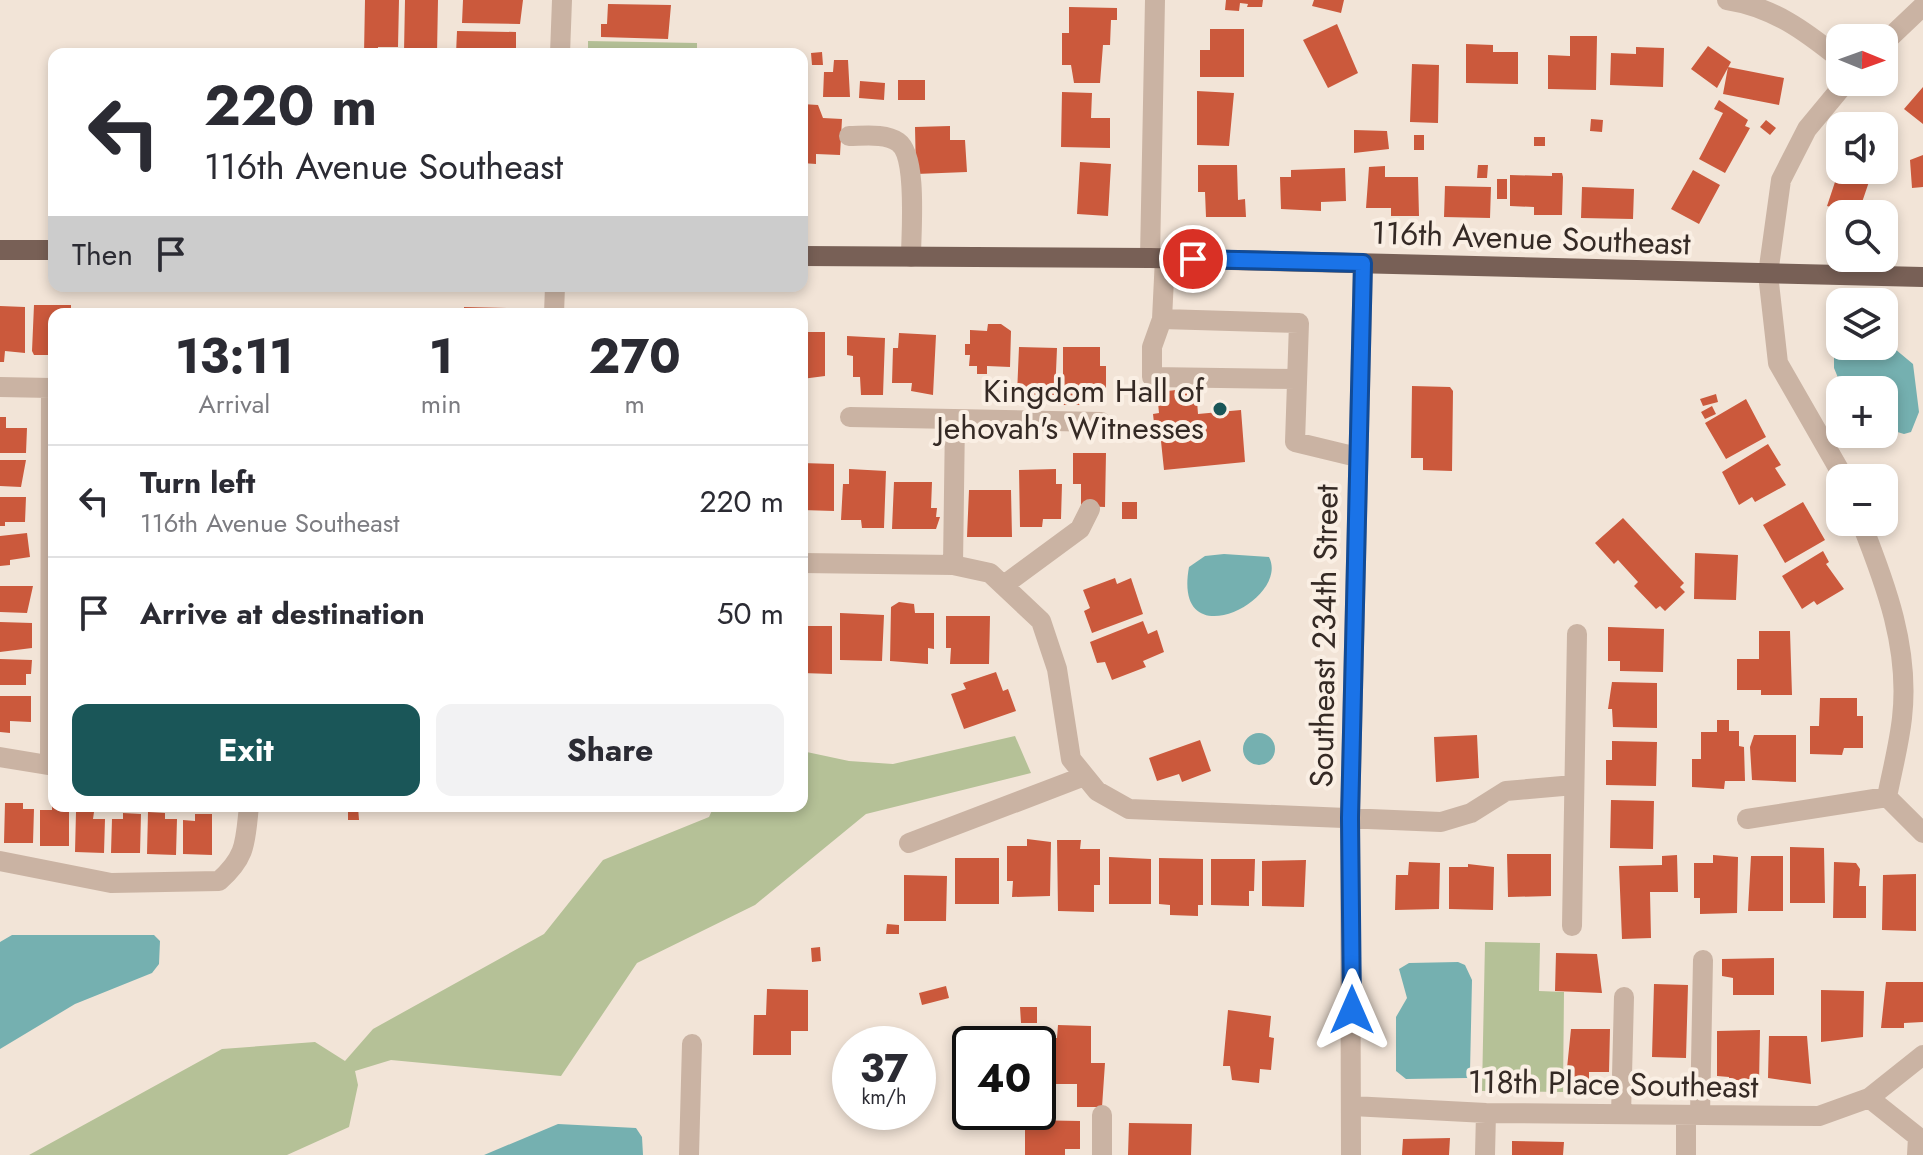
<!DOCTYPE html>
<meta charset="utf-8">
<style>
:root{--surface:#fff;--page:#f2f2f3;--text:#2b2b33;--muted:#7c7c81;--line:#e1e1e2;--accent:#1a5658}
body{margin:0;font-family:Jost,sans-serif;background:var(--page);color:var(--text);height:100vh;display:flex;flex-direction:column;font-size:30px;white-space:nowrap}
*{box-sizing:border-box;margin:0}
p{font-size:26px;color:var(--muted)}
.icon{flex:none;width:44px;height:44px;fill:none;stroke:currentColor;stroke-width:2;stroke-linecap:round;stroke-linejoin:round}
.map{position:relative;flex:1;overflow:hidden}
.sheet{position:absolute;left:48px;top:308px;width:760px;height:504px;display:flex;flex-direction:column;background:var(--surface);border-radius:16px;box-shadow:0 4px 12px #0003}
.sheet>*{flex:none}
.guide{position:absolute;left:48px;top:48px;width:760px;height:244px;border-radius:16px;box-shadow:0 4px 12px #0003;background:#fff;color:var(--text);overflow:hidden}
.needle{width:52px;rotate:91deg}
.fabs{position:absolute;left:1826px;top:24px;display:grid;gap:16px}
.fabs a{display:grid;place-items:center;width:72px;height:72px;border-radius:16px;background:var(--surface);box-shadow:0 4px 12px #0003;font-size:40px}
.speed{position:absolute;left:832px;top:1026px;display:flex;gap:16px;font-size:40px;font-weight:700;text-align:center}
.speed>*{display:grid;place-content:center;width:104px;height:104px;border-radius:50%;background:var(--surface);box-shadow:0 4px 12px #0003;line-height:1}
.speed small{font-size:20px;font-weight:400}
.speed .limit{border:4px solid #111;border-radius:12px;background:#fff;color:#111}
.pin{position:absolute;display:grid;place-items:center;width:68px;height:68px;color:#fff;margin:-34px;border:4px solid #fff;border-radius:50%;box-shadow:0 2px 8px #0007}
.me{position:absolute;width:88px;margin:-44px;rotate:0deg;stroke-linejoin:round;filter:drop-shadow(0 0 6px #0008)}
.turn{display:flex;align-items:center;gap:28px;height:168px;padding:0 24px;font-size:36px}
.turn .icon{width:104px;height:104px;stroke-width:2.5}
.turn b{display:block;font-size:56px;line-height:68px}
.then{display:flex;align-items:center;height:76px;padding:0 24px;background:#0003;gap:16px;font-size:30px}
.eta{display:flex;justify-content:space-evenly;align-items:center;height:136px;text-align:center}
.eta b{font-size:48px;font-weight:700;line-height:56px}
.action{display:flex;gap:16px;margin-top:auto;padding:16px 24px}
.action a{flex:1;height:92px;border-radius:16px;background:var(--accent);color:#fff;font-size:32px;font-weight:700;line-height:92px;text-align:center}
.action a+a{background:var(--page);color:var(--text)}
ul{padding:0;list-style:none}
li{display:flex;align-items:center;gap:24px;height:112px;padding:0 24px;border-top:2px solid var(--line)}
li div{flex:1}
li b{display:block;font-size:30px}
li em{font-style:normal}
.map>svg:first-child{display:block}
.green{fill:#b5c197}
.water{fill:#75b0b0}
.building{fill:#cb593c}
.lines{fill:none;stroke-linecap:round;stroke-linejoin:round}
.minor{stroke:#cab3a3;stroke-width:20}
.major{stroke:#786056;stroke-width:20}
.route-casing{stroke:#114b97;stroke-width:20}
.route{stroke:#1a73e8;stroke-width:14}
.poi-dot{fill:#1a5658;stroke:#faefe4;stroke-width:3}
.labels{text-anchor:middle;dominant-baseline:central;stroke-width:8;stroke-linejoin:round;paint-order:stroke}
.street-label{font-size:32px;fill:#352a25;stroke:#faefe4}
.poi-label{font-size:32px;fill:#352a25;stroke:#faefe4;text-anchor:end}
</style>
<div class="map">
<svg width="1923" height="1155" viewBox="0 0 1923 1155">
<rect width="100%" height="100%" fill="#f2e4d7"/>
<path class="green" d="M588 41 697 43V54H588Z
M1015 736 1031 773 866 814 755 905 637 963 561 1076 391 1060 355 1071 358 1085 349 1127 287 1155H29L222 1049 315 1042 345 1061 373 1029 544 934 603 860 709 817 714 806H802V751L849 761 893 764Z
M1485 942 1540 943 1539 991 1564 992 1563 1092 1482 1091Z"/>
<path class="water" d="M1855 346 1895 349 1913 364 1919 412 1911 432 1904 434 1884 428V390H1843L1834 368V356L1843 347Z
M1224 554 1269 557C1291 600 1172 660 1189 567L1205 556Z
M1243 749a16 16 0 1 1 32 0a16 16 0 1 1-32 0Z
M12 935H154L160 941 159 964 152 973 75 1004 0 1049V942Z
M1458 962 1465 965 1472 980 1470 1072 1467 1078 1406 1079 1396 1071V1017L1407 998 1399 969 1409 963Z
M558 1124 636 1128 642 1137 643 1155H484Z"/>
<path class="building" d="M365 0H399L398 47H378V54H364Z
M405 0H438L437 53 404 52Z
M463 0H523L520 24 462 23Z
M1226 0H1263L1262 7H1247L1248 4 1240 3 1239 11 1225 10Z
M1314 0H1344L1341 13 1312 6Z
M608 4 671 5 668 39 601 37V24H607Z
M1069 7 1117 8V20H1111L1110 45H1103L1100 83H1074L1071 65H1062V33H1069Z
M1337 24 1358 73 1328 88 1303 40Z
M1210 29H1244V77H1200V50H1210Z
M457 31 516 32V54H456Z
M1570 36H1597L1596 90 1548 89V55L1570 56Z
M1466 44 1493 45V52H1518V84L1466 83Z
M1708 46 1731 62 1717 88 1691 69Z
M1636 47 1664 48 1663 87 1610 85 1611 53 1636 54Z
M822 52 823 65H812L811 53Z
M834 60H848L850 97H823L824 72H833Z
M1412 64 1439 65 1438 123 1410 122Z
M1728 67 1784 78 1779 105 1723 94Z
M898 80H925V100H898Z
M860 81 885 83 884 100 859 98Z
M1923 87V124L1904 109Z
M1197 91 1234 93 1229 146 1197 145Z
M1062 92 1092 93 1091 118H1110V148L1061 147Z
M1719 100 1748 120 1745 126 1750 128 1725 173 1699 159 1723 113 1714 109Z
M802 104 818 105 823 118 842 119 840 155 816 154V164L802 163Z
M1591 119 1603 120 1602 132 1590 131Z
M1766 120 1776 128 1770 135 1760 127Z
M950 126V140H965L967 172 916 174 915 127Z
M1354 130 1387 131 1389 149 1354 153Z
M1414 135H1424V150H1414Z
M1534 137H1545V146H1534Z
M1923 155V187L1912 188 1910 160Z
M1886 158 1894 159 1893 173H1885Z
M1080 162 1111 164 1108 216 1077 214Z
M1198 165H1237L1238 200 1245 199 1246 217H1206L1205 192H1198Z
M1478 165H1488L1487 178H1477Z
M1385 166V177H1418L1419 216H1391V208H1366L1369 167Z
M1345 168 1346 201 1321 202V211L1281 209 1280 177H1291V170Z
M1693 170 1720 185 1699 224 1671 209Z
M1839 170 1872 173 1858 214 1827 206Z
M1552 173H1562L1563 177 1562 215H1534V207L1510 206V175L1552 176Z
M1497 179H1507V199H1497Z
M1445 186 1491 187 1490 218 1444 217Z
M1582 187 1634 189 1633 219 1581 218Z
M34 305H71V314H54V355H34L32 351Z
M0 306 25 307V353L5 351 4 362H0Z
M464 307 507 308V314H464Z
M604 310 650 311V314H604Z
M988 324H1001L1011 331 1010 367 987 366V374H977V366H969L970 355H965V344H970V330L987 331Z
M802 332H825V376L802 379Z
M899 333 936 335 933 395 911 391 912 383H892L893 348H898Z
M847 336 885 338 883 395H861L860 377H853V356L847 355Z
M1019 347 1057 348 1055 395 1017 394Z
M1063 347H1100V366H1106V398L1087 397 1085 405H1063Z
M1412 386 1450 387 1453 391 1452 471 1423 470V458H1411Z
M1196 388 1198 414 1241 410 1245 462 1164 470 1159 422 1154 423 1153 414 1159 413 1157 392Z
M1716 394 1718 402 1703 406 1700 399Z
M1746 399 1766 437 1726 459 1705 423Z
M1712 406 1716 414 1705 419 1701 412Z
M0 417H6V428H27L26 453H0Z
M1768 444 1781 465 1775 468 1786 485 1755 502 1752 497 1739 505 1722 472Z
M1073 453H1106L1105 507 1081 506V484H1073Z
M0 460H26L21 487 0 486Z
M802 463 834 464V511L802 510Z
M849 469 886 471 884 528H862L861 520H841L843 484H849Z
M1056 469V484H1062L1061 519H1043L1042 527H1020L1019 470Z
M894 482H932L931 508H937L936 517H940L936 529H892Z
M969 490H1011L1012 537H967Z
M0 497H26L25 522H5V526H0Z
M1122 502H1137V519H1122Z
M1803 502 1825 540 1785 563 1763 525Z
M1623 518 1684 583 1680 587 1685 592 1665 611 1660 606 1656 609 1634 586 1638 582 1618 560 1614 564 1595 543Z
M27 533 30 557 10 560V565L0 566V536Z
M1823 551 1829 562 1826 564 1844 589 1817 605 1814 601 1802 609 1782 576Z
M1695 553 1738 555 1736 600 1694 599Z
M1115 578 1117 584 1131 578 1143 614 1092 633 1084 611 1090 608 1083 590Z
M0 586H33L27 613 0 612Z
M899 602 914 604 915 613H934V649L928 648V664L890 661 891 607Z
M840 613 884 615 882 661 840 660Z
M946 616H990L989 664H950L951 648H946Z
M1143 621 1148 634 1157 630 1164 652 1143 661 1146 667 1112 680 1105 662 1097 663 1090 642Z
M0 622 32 623V648L0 652Z
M802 626H832V674L802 673Z
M1608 627 1664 629 1663 672 1620 671V661H1608Z
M1759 631H1790L1792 695H1761V690H1737V659H1759Z
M0 659 32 660 31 674H26V685H0Z
M996 672 1003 691 1008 689 1016 711 964 729 951 694 966 689 963 683Z
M1612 682 1657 683V728L1613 727 1612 709H1608Z
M0 696H31V722L10 721V733L0 732Z
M1820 698H1857V716H1863V748H1844L1842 755 1810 754V726H1819Z
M1717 720H1729V731H1739V746L1744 747 1745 781H1725L1724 789 1692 787V759H1701V732H1717Z
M1477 735 1479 778 1436 782 1434 737Z
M1754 735H1796V782L1752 780 1750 747Z
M1200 740 1211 771 1182 782 1179 774 1157 781 1149 758Z
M1612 741 1657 742 1656 786 1606 785V760H1612Z
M1611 800 1654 801 1653 849 1610 848Z
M5 803H23V809H34L33 843H4Z
M52 806H69V846H40V810H52Z
M358 807 359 820H348V808Z
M76 812H94L93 819H105L104 853 75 852Z
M148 812 165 813V819H177L176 855 147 854Z
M123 813 141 814 140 853H111L112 819H123Z
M195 814H212V855L183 854V820L195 821Z
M1027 839 1051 842 1050 896 1012 897 1013 881H1007V846H1027Z
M1057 840H1081L1080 849H1100V885H1094V912L1058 911Z
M1790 847 1824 848 1825 903H1790Z
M1507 854H1551V896L1508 897Z
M1677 855 1678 892H1650L1651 938 1622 939 1619 866 1662 865V856Z
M1713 855 1738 857 1737 913 1700 914V898H1694V863H1713Z
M1751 856H1783V911H1748Z
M1109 857 1151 859V904H1109Z
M955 858H999V904H955Z
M1159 858 1203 859V905H1198V916L1170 915V905L1159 904Z
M1211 859H1255L1254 891H1249V906L1211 905Z
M1306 860 1304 907 1262 906V861Z
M1409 862 1440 863 1439 909 1395 910 1396 875H1408Z
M1834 862 1856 863 1860 869 1859 886H1866V918H1833Z
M1468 864 1494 867 1493 910 1449 909V867H1468Z
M1916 874V931L1882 930 1883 875Z
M904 875 947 876 946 921H904Z
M887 924 899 925V934H886Z
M820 947 821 961 812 962 811 948Z
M1556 953 1597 954 1602 993 1555 991Z
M1774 958V995H1733V978L1722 976V959Z
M1886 982H1923V1022L1904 1023V1028H1881Z
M1654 984 1688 985 1686 1058 1652 1057Z
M946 986 949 998 922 1005 919 993Z
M767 989 808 990V1031H791V1055H753L754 1015H766Z
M1821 990 1864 991 1863 1037 1821 1042Z
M1020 1007H1037V1023H1021Z
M1228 1010 1271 1016 1269 1037 1274 1038 1271 1070 1260 1069 1259 1083 1232 1080 1230 1066H1223Z
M1058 1025 1091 1026V1063H1105L1102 1107H1077V1084H1052L1048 1051H1053V1038H1057Z
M1571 1029H1610L1609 1072H1589V1079L1566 1078Z
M1760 1030 1759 1084H1738V1080H1729V1077L1717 1076V1031Z
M1769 1036H1807L1811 1084 1768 1078Z
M1025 1120 1080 1121V1149H1065V1155H1025Z
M1129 1123 1192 1124 1191 1155H1128Z
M1450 1138 1449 1155H1402L1403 1139Z
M1512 1141 1564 1142 1563 1155H1512Z"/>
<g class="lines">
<path class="minor" d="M1727 0C1773 7 1805 31 1840 59
M1884 43 1923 6
M560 54 562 0
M849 136C864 136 885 133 898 142 918 156 911 232 911 257
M1150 258 1155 0
M1165 258 1162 319 1299 323 1295 442 1357 457
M554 314 555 286
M1162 319 1152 347V377L1297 379
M0 387 51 388 50 765
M850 417 1101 422
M1844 478 1778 363 1768 274 1781 180 1807 129 1846 82
M1861 522C1886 585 1910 649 1902 718 1899 745 1892 771 1887 797
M802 563 953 565 990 573 1041 621 1057 669 1071 759 1097 791 1129 809 1441 822 1471 813 1506 791 1574 785
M953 565 955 419
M1004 585 1080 529 1090 509
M0 757 54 766
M1887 797 1923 833
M1747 819 1887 797
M909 843 1082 777
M0 861 111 883 219 881C247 856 245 842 249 806
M1572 926 1577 634
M1869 1098 1918 1137 1917 1155
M1352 1106 1486 1113 1819 1116 1869 1098 1923 1055
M1621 1115 1624 997
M1686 1115V1155
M1700 1115 1703 960
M689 1155 692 1044
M1102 1155V1115
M1351 1155 1350 818 1363 263
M1485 1155 1486 1113"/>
<path class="major" d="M0 250H54
M802 256 1150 258 1923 277"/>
</g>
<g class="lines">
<g class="route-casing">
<path id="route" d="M1193 259 1363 263 1350 818 1352 1010"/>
</g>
<use href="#route" class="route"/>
</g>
<circle class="poi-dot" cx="1220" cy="409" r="8"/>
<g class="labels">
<g class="street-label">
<text transform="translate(1531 238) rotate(2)">116th Avenue Southeast</text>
<text transform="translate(1324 636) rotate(-89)">Southeast 234th Street</text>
<text transform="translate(1613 1084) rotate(1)">118th Place Southeast</text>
</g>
<g class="poi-label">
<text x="1204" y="391">Kingdom Hall of<tspan x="1204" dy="37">Jehovah's Witnesses</tspan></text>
</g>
</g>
</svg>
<div class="fabs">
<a><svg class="needle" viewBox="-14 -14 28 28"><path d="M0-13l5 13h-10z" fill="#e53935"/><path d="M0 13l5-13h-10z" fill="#7c7c81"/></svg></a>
<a><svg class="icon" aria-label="sound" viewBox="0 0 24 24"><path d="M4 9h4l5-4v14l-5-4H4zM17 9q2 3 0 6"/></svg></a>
<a><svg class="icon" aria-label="search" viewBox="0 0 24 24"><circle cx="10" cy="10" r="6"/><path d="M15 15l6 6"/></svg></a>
<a><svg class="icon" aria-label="layers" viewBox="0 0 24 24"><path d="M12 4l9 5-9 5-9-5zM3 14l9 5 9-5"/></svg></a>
<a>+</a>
<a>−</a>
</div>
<div class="speed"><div>37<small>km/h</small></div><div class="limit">40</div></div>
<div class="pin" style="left:1193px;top:259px;background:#d93025"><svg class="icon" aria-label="arrive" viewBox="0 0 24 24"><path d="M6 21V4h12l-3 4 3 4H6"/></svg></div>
<svg class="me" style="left:1352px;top:1010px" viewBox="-20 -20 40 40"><path d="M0-17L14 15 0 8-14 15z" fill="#1a73e8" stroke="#fff" stroke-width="4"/></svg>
<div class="guide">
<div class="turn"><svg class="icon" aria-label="left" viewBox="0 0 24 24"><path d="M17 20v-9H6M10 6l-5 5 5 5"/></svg><div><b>220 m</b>116th Avenue Southeast</div></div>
<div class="then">Then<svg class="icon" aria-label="arrive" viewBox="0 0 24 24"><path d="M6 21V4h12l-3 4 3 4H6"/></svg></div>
</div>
<section class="sheet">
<div class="eta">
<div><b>13:11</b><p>Arrival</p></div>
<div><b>1</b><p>min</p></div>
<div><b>270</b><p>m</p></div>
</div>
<ul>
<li><svg class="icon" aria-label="left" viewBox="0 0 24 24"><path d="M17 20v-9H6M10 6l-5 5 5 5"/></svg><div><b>Turn left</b><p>116th Avenue Southeast</p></div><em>220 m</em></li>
<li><svg class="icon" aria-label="arrive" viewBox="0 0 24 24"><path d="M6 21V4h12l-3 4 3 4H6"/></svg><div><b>Arrive at destination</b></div><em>50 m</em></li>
</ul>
<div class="action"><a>Exit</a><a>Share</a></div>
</section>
</div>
